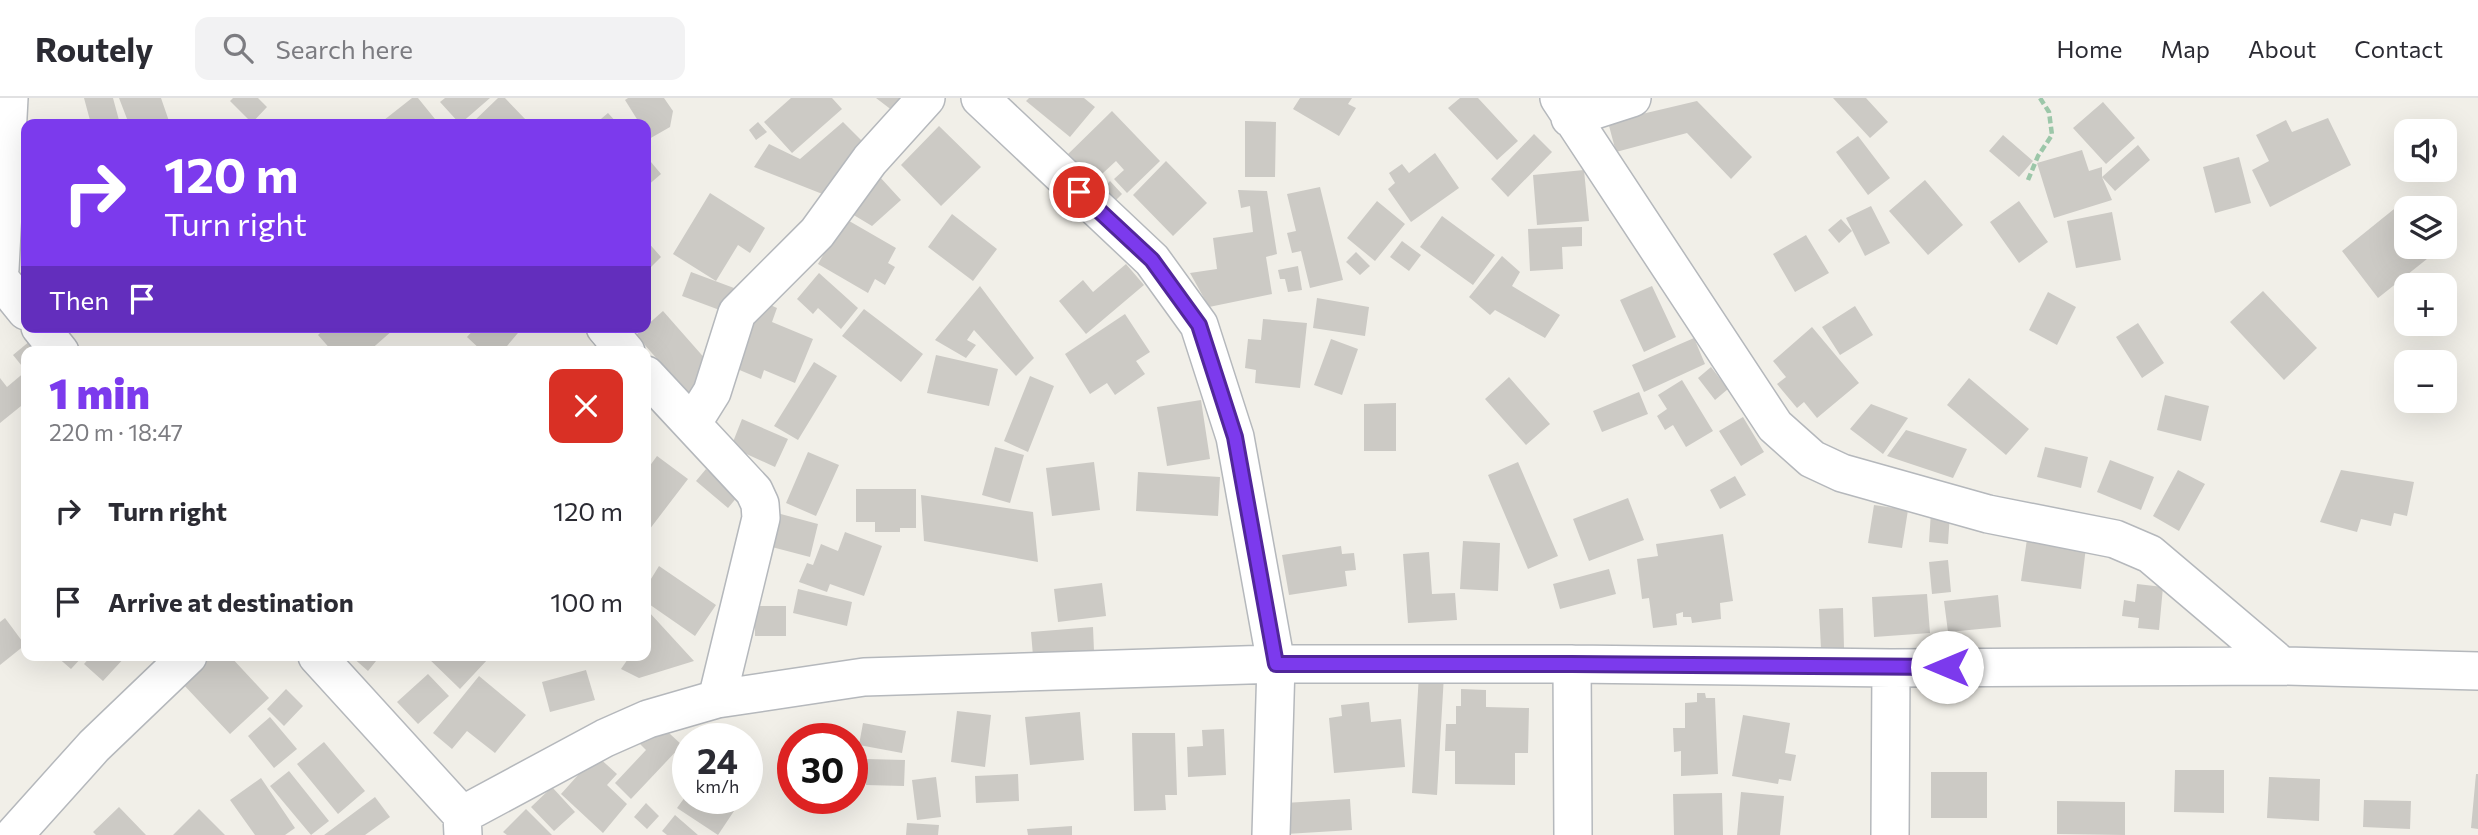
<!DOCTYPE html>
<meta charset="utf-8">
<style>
:root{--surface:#fff;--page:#f2f2f3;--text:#2b2b33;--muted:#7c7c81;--line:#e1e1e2;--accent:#7c3aed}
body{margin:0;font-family:Commissioner,sans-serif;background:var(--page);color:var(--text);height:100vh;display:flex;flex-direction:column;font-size:26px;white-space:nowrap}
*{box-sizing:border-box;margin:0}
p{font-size:23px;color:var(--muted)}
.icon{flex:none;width:38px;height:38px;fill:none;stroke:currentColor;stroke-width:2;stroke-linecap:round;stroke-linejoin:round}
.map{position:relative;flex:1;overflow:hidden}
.panel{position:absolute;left:21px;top:248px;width:630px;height:315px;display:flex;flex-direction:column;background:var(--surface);border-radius:14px;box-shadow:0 7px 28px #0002}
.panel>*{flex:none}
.banner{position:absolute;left:21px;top:21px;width:630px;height:214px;border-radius:14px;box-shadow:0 7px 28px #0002;background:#7c3aed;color:#fff;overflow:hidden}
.buttons{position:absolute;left:2394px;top:21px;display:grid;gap:14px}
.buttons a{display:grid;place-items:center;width:63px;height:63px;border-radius:14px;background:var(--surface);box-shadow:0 7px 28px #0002;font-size:35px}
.speed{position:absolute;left:672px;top:625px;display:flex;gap:14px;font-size:35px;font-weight:700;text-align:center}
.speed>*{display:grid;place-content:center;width:91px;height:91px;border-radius:50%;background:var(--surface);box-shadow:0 7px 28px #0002;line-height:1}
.speed small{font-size:18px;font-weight:400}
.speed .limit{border:10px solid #d22;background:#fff;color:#111}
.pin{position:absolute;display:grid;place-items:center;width:60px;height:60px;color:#fff;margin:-30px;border:4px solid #fff;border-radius:50%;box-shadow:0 2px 7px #0007}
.me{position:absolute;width:77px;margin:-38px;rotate:270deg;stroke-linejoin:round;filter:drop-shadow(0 0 5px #0008)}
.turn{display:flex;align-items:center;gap:24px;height:147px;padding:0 28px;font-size:32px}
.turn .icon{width:91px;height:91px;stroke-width:2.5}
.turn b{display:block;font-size:49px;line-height:60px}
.then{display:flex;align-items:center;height:66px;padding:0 28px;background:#0003;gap:14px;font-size:26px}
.round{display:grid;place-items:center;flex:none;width:74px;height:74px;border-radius:14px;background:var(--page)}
.headline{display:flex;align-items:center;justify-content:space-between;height:119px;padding:0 28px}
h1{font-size:42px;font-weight:800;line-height:52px;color:var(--accent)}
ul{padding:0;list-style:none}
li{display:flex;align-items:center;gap:21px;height:91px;padding:0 28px}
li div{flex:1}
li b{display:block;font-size:26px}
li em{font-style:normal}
header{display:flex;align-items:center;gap:42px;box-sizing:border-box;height:98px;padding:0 35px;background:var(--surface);border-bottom:2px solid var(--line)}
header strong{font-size:33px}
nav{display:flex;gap:38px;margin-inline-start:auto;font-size:24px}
.search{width:490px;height:63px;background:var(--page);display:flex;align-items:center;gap:18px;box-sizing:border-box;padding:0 24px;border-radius:14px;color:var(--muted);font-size:26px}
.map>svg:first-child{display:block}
.building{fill:#cccac5}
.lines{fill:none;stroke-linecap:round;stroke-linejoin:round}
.street-casing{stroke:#b5b8bc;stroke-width:40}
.path{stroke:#9cc7a9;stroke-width:4.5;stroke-dasharray:7 3.5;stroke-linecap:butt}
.street{stroke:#fff;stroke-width:37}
.route-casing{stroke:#51269a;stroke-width:18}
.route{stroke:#7c3aed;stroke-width:12}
</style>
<header>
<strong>Routely</strong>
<div class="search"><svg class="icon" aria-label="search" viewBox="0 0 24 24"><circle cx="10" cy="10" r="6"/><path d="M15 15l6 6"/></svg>Search here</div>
<nav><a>Home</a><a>Map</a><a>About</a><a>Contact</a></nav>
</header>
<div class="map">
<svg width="2478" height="737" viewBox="0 0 2478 737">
<rect width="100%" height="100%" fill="#f1efe8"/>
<path class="building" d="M84 0H113L120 26H91Z
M119 0H161L170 26H129Z
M233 0H258L267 9 252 25 230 3Z
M412 0H418L439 26H379Z
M445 0H490L460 26 440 4Z
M498 0H505L526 22 521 26H471Z
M628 0H664L673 13 670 29 649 41 646 36V26H640L625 2Z
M791 0H832L842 11 792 55 764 24Z
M876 0H902L893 13Z
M1029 0H1084L1095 9 1070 39 1026 3Z
M1300 0H1352L1348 6 1356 10 1339 38 1293 11Z
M1460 0H1478L1518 43 1497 62 1448 10Z
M1833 0H1866L1888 24 1870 40Z
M1697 3 1752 59 1731 81 1687 35 1616 54 1608 24Z
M2103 4 2135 40 2106 66 2073 30Z
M1112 13 1160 63 1127 95 1114 81 1124 72 1116 63 1089 88 1063 61Z
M608 15 618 26H595Z
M2328 20 2351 67 2270 109 2252 72 2269 63 2256 37 2286 22 2292 34Z
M1245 23 1276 24 1275 79H1245Z
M758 24 767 34 756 42 749 32Z
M843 24 864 45 825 97 754 69 769 46 800 61Z
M939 28 981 69 941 108 901 67Z
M1534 36 1552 54 1508 99 1491 81Z
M2003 37 2033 63 2019 79 1989 53Z
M1858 38 1890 80 1868 97 1836 54Z
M2138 47 2150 62 2115 93 2102 79Z
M2082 52 2089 73 2102 69V79L2112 102 2054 120 2037 65Z
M1435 55 1459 90 1411 124 1388 91 1395 85 1389 75 1402 66 1409 75Z
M646 58 661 76 646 89Z
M2239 59 2251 105 2215 115 2203 69Z
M1166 63 1207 105 1173 138 1133 97Z
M1584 72 1589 123 1537 127 1533 77Z
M879 78 901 102 872 128 847 113Z
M1925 82 1963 127 1928 157 1889 113Z
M1110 83 1122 96 1110 108 1098 96Z
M1320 89 1343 182 1310 190 1301 153 1292 155 1287 135 1296 133 1287 96Z
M1238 92 1267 93 1277 156 1266 159 1272 196 1209 209 1190 175 1217 171 1213 140 1253 134 1250 108 1241 110Z
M710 95 765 130 750 155 738 147 716 183 673 156Z
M1377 103 1405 126 1375 163 1347 140Z
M2019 103 2048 144 2019 165 1990 124Z
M2404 103 2410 110H2406V149H2442L2378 200 2342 153Z
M1871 108 1890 145 1865 158 1846 120Z
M2112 114 2121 162 2076 170 2067 123Z
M952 116 997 151 973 183 928 149Z
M1442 118 1495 157 1473 187 1420 149Z
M844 120 896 150 888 165 895 169 885 187 875 181 868 195 818 166Z
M1841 121 1852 133 1839 145 1828 132Z
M1582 129V148L1562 149 1563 171 1530 173 1528 131Z
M1806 137 1829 175 1795 194 1773 156Z
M646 142 661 159 646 174Z
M1402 143 1421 157 1409 173 1390 159Z
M1356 154 1370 168 1360 177 1346 164Z
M1502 158 1520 174 1512 188 1560 217 1545 240 1495 212 1490 217 1469 199Z
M1126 166 1144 187 1086 236 1059 203 1083 182 1093 194Z
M1298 168 1302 192 1288 194 1285 181H1280L1278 172Z
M691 174 734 190 725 214 682 198Z
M819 175 858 210 841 231 818 210 813 216 797 201Z
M980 188 1034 260 1016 278 974 232 967 242 976 247 966 260 935 242Z
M1652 188 1676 239 1644 254 1620 202Z
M2263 193 2317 250 2284 282 2230 224Z
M2048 194 2076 209 2057 247 2029 232Z
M1317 200 1369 209 1365 238 1313 230Z
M757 201 777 210 772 224 813 241 795 285 764 272 761 281 730 268Z
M1855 208 1873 237 1840 257 1822 229Z
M864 211 923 256 901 284 842 238Z
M663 213 715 272 688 296 636 237Z
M1125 216 1150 254 1136 263 1145 276 1115 297 1107 285 1090 296 1065 256Z
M1263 221 1307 225 1300 290 1255 285 1256 272 1245 270 1248 241 1261 242Z
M2138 225 2164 265 2142 280 2116 239Z
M323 229H391L393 232 368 254H344L341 249 333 254 318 237 324 231Z
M476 229H523L502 254H483L467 239Z
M1812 229 1859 285 1817 320 1804 304 1797 310 1777 286 1786 279 1773 263Z
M1694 240 1705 266 1644 294 1632 267Z
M1331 241 1358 251 1342 297 1314 287Z
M30 243 38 254H26V273L13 257Z
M936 257 998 271 989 308 927 295Z
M814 264 837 278 798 342 774 328Z
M1711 269 1728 291 1715 302 1698 280Z
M26 273V304L0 325V280L7 289Z
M1030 278 1054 288 1028 354 1004 343Z
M1509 279 1550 326 1526 347 1485 301Z
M1969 280 2029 331 2006 357 1947 307Z
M1682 282 1713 333 1686 349 1673 327 1665 332 1657 318 1667 311 1658 297Z
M1639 294 1648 316 1602 334 1593 313Z
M2165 297 2209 308 2201 343 2157 332Z
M1201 302 1210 361 1167 368 1157 309Z
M1396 305V353H1364V306Z
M1871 306 1908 320 1883 356 1850 331Z
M1743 319 1764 354 1741 368 1719 333Z
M742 321 788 341 775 369 731 349Z
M1906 332 1967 351 1953 380 1887 358Z
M995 349 1024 357 1010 405 982 397Z
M2045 349 2088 359 2081 390 2037 379Z
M808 354 839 367 816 418 786 405Z
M657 358 688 381 646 436V373Z
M2110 362 2154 379 2141 412 2097 394Z
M1094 364 1100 412 1052 418 1046 370Z
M1518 364 1558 458 1528 471 1488 377Z
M706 371 738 398 728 410 696 383Z
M2178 372 2205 386 2179 433 2153 418Z
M2341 372 2414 384 2407 418 2394 415 2391 428 2361 421 2357 434 2320 424Z
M1138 374 1220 379 1218 418 1136 413Z
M1735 378 1746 397 1720 411 1710 392Z
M856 391H916V430H900V434H875V424H856Z
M921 397 1033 414 1038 464 924 443Z
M1628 400 1644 442 1589 463 1573 421Z
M1874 407 1908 412 1902 450 1868 445Z
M1931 414 1950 415 1948 446 1929 444Z
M777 415 818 426 810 459 768 448Z
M845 434 882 448 864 498 830 486 827 494 799 484 807 465 813 467 821 446 838 453Z
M1723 436 1733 503 1720 505 1721 521 1692 525 1691 519H1683V514L1676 516 1677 527 1653 530 1649 500 1642 501 1637 461 1658 458 1656 446Z
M2027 441 2086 449 2081 491 2021 483Z
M1463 443 1500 445 1498 493 1460 491Z
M1341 448 1342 456 1354 455 1356 472 1345 473 1347 488 1289 497 1282 457Z
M1429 454 1432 496 1455 495 1457 522 1408 525 1403 456Z
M1948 462 1951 494 1932 496 1929 464Z
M659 468 716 507 695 538 646 504V489Z
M1609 471 1616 496 1560 511 1553 486Z
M1102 485 1106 518 1058 524 1054 491Z
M2137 486 2163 489 2159 532 2138 530 2139 520 2122 518 2124 502 2135 504Z
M798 491 852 504 847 528 793 515Z
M1927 496 1930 535 1874 539 1872 499Z
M1998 497 2001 529 1948 534 1944 503Z
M755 508H786V538H755Z
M1843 510 1844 550 1821 551 1819 511Z
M649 514 694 563 639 580 621 571 630 558H646V517Z
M5 520 25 547 0 567V524Z
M1093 529 1094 553 1033 558 1031 534Z
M56 558H83L71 571Z
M91 558H126L103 583 84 566Z
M211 558H230L269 600 230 636 182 585Z
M351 558H380L368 573Z
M426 558H484L488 561 460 591Z
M586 572 595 602 550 614 542 584Z
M428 576 449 598 418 626 397 604Z
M1419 576 1444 577 1437 697 1412 695Z
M479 578 526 617 495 655 467 633 452 651 433 635Z
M286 591 303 608 284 628 267 611Z
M1461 591 1486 592V609L1529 610 1528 655H1515V687L1455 686V653H1445L1446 626H1456V608H1461Z
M1697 595H1705L1706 600H1715L1718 676 1681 678V653L1674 654 1673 630H1685V605L1697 604Z
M1369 604 1371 624 1401 621 1405 669 1334 675 1329 620 1342 618 1341 607Z
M957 613 991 617 985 669 951 664Z
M1080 614 1084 662 1030 667 1025 619Z
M1743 617 1790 625 1785 655 1796 657 1791 683 1779 681 1778 686 1732 678Z
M270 619 297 651 274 670 248 638Z
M657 624 682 647 631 701 615 685 646 652 638 644Z
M863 625 906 633 902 655 859 647Z
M1224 631 1226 677 1188 679 1187 649 1203 648 1202 632Z
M1132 635H1175L1177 697H1165L1166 712 1134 713Z
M324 644 365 693 338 716 297 666Z
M596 657 617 676 607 687 627 706 603 735 561 696Z
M867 661 905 662 904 688 866 687Z
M2175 672H2224V715L2174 714Z
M289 673 329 723 311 737 270 688Z
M1931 674H1987V720H1931Z
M1018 676 1019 703 976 705 975 678Z
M2476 676H2478V731L2471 730Z
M936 679 941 719 917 722 912 682Z
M2269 679 2320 681 2319 723 2267 720Z
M261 680 295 730 285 737H255L230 702Z
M552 689 575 714 554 733 531 709Z
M1741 694 1784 698 1780 737H1737Z
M688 695V700H715L734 713 718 737 677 710Z
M1722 695 1723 737H1674L1673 696Z
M375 699 390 719 365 737H324Z
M1350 701 1352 732 1286 736 1285 705Z
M2364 702 2411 703 2410 731 2363 729Z
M2057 703 2125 704V737L2057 736Z
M646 705 659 718 647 731 634 719Z
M119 709 146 737H96L93 734Z
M199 711 225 737H173Z
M526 711 552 737H507L503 734Z
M675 717 698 737H667L662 733Z
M907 725 939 727 938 737H906Z
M1072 728V737H1028L1027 731Z"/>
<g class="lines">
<g class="street-casing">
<path id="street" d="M980 0 1152 162 1199 227 1235 339 1276 566 1271 737
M1559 0 1775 328 1812 361 1842 375 1988 416 2115 441 2150 456 2282 568
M1570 20 1632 0
M0 171 9 0
M0 181 26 213
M40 229 60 254
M605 229 626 254
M646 277 754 393 760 406 761 420 717 601
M692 326 712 294 737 215 817 135 870 62 926 0
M317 558 462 717 463 737
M1572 566 1573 737
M462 717 605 640 648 621 717 601 864 579 1276 566H1572L1891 570 2282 568 2478 573
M14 737 94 648 188 558
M1890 737 1891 570"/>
</g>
<path class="path" d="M2028 82 2038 58 2052 37 2049 14 2040 0"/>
<use href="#street" class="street"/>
</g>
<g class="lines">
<g class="route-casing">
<path id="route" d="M1079 94 1152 162 1199 227 1235 339 1276 566H1572L1947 569"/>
</g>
<use href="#route" class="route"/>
</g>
</svg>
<div class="buttons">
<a><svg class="icon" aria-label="sound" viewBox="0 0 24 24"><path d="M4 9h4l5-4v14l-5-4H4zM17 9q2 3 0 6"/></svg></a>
<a><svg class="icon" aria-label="layers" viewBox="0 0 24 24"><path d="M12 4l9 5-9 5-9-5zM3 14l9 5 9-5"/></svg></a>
<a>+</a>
<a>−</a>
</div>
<div class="speed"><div>24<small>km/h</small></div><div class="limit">30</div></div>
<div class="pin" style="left:1079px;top:94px;background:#d93025"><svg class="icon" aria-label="arrive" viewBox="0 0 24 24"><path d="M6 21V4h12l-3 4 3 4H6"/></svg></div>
<svg class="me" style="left:1947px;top:569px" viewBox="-20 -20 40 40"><circle r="19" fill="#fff"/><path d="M0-13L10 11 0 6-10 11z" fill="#7c3aed"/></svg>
<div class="banner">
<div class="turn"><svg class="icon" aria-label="right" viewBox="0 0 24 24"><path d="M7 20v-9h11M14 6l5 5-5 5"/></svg><div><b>120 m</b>Turn right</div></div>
<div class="then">Then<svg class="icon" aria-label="arrive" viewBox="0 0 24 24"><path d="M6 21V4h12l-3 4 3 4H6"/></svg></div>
</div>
<section class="panel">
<div class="headline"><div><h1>1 min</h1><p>220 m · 18:47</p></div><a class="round" style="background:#d93025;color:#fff"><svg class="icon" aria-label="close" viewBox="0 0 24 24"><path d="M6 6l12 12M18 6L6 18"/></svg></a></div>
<ul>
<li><svg class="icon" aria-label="right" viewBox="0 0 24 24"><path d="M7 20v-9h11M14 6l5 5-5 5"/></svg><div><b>Turn right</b></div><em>120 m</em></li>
<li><svg class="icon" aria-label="arrive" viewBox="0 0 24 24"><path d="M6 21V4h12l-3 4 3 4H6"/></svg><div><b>Arrive at destination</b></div><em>100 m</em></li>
</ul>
</section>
</div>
